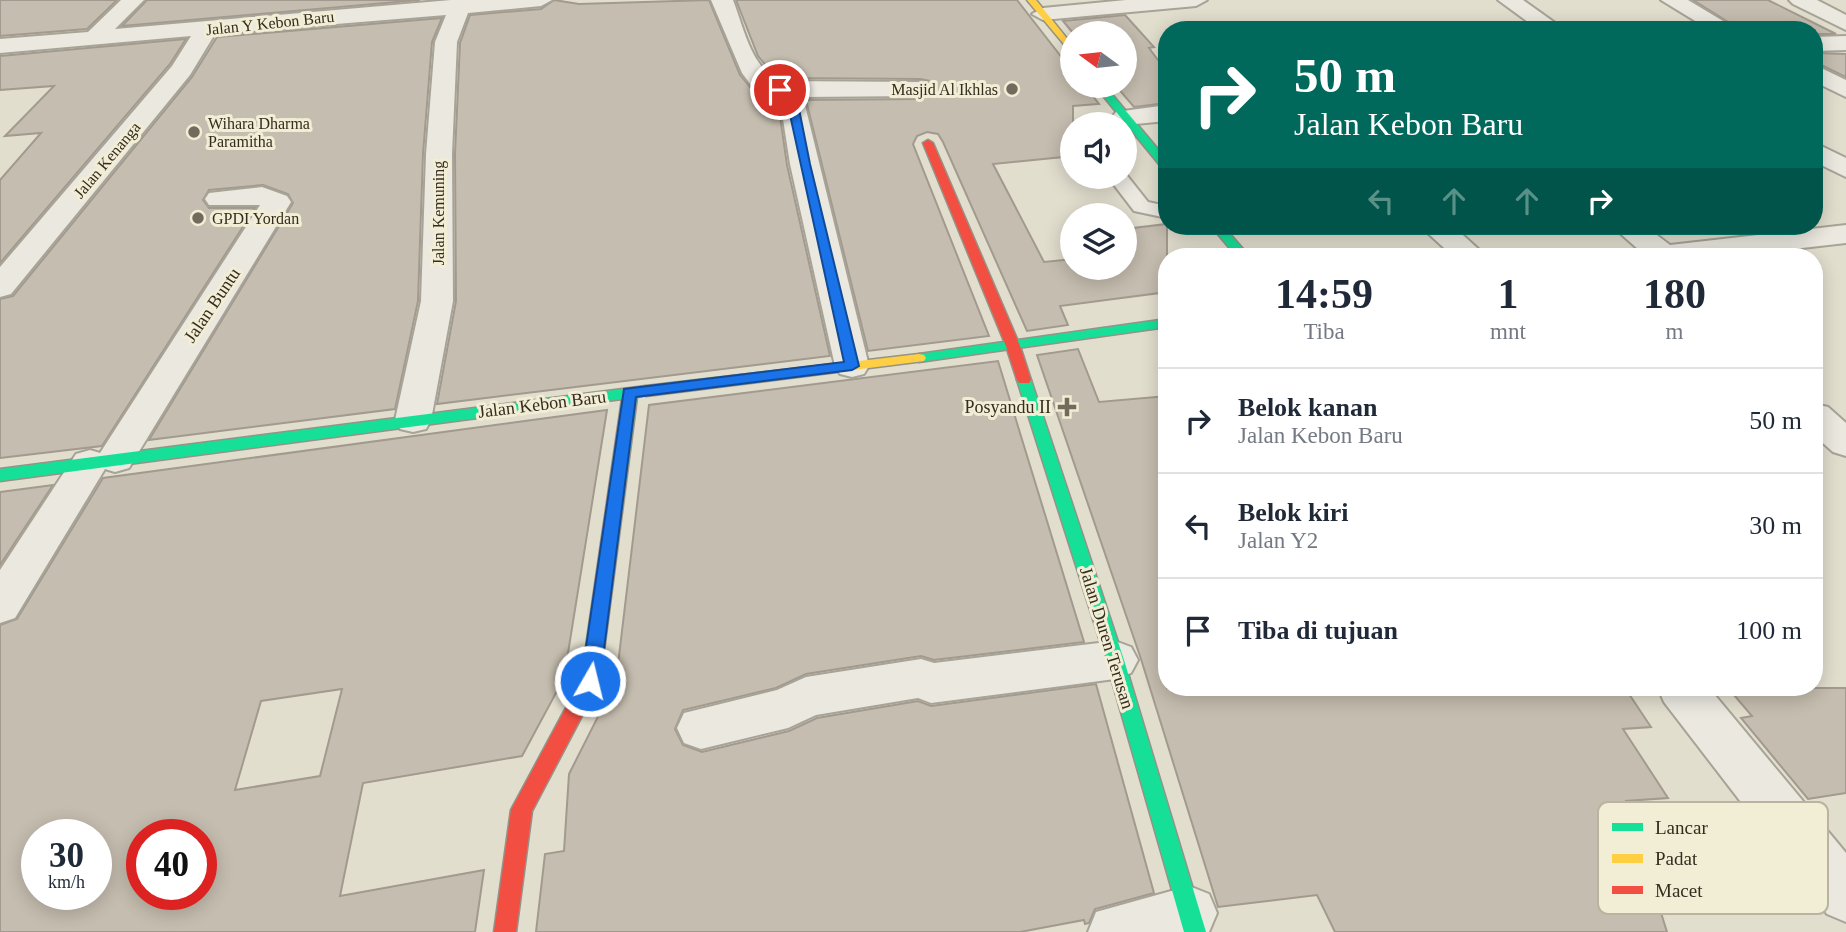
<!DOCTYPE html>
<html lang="id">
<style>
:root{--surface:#fff;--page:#f6f6f7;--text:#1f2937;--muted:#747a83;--line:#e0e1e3}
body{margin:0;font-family:"Times New Roman",serif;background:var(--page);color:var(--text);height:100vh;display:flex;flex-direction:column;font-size:26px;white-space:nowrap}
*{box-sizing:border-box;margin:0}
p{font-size:23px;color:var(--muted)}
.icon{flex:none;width:38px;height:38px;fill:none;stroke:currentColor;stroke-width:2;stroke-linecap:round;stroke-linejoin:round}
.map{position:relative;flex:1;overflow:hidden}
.details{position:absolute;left:1158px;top:248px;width:665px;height:448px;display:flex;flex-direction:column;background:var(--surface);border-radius:28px;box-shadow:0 4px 18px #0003}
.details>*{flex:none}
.hud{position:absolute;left:1158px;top:21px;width:665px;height:214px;border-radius:28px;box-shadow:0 4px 18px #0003;background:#00695c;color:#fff;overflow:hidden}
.needle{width:46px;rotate:285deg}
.tools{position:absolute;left:1060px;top:21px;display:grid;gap:14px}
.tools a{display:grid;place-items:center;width:77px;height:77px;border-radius:50%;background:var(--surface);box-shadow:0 4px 18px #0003;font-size:35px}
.speed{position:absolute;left:21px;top:819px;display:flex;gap:14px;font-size:35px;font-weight:700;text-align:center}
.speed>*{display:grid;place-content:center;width:91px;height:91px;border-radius:50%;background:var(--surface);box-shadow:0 4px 18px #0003;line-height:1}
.speed small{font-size:18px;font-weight:400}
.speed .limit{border:10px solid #d22;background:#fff;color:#111}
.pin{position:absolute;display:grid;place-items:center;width:60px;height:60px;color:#fff;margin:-30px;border:4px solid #fff;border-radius:50%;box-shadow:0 2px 7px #0007}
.me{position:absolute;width:77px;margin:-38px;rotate:8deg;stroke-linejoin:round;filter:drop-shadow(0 0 5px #0008)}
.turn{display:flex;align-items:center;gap:24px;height:147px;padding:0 21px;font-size:32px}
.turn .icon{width:91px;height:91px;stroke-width:2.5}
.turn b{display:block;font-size:49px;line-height:60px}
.lanes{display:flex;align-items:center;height:66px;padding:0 21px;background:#0003;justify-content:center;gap:35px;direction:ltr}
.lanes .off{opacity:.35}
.eta{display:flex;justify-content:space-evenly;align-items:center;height:119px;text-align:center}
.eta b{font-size:42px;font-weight:600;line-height:49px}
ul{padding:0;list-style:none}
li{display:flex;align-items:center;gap:21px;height:105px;padding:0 21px;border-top:2px solid var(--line)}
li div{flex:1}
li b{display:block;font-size:26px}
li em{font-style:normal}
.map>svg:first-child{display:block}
.building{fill:#c5bdaf;stroke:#a29a8e;stroke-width:2;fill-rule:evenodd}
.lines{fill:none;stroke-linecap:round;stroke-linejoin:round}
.lane-casing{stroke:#a7a397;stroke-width:4}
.street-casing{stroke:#a7a397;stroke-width:4}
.fast-casing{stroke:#979287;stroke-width:3}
.slow-casing{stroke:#979287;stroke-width:3}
.jam-casing{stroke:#979287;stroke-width:3}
.lane{fill:#eae8df;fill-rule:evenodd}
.street{fill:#eae8df;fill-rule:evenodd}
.fast{fill:#16e098;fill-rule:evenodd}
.slow{fill:#ffcf43;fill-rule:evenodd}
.jam{fill:#f24e42;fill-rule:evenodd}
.route{fill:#1a73e8;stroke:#114b97;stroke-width:2}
.poi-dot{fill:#726a5d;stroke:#f2edd5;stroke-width:2.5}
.labels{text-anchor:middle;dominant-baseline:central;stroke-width:6;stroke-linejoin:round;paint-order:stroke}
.far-street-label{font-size:16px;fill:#352c20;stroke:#f2edd5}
.far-poi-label{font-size:16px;fill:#352c20;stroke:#f2edd5;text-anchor:start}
.street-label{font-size:18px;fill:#352c20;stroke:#f2edd5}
.poi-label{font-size:18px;fill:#352c20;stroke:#f2edd5;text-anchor:end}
.key{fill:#f2edd5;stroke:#b9b39f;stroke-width:2}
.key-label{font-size:19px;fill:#352c20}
</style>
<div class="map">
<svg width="1846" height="932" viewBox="0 0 1846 932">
<rect width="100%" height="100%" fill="#e2dece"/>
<path class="building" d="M0 0H117L87 29 0 36Z
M147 0H420L122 26Z
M554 0 579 4 709 0 740 75 750 87 778 102 787 165 830 356 437 404 456 301 455 154 460 43 470 15 541 9Z
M736 0H1017L1063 59 1073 61V86H1085L1099 104 1073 106V156L993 164 1044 262 1073 259V268H1125V229L1167 224V292L1060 306 1068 325 1027 331 943 142 938 134 927 132 917 136 913 144 989 336 868 351 806 100 920 99 931 95 934 88 930 81 920 79 782 78 772 73 758 56Z
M1693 0H1768L1836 34H1815V30H1741Z
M1125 15 1154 47 1149 48 1167 72V103L1134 107 1116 86H1125V33H1073L1063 21Z
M442 18 432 42 423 154 418 301 395 409 149 440 293 203 288 194 263 185 209 190 203 200 209 208H255L102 446 0 458V299L13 296 192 77 217 37Z
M186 39 170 64 0 263V180L41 133 5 136 54 86 0 90V56Z
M1815 53 1846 54V77L1815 62Z
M1078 349 1099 402 1167 396V688H1625L1651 727 1623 729 1668 798 1626 801 1667 932H1335L1317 895 1218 907 1141 659 1037 355Z
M998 361 1084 642 934 660 921 656 806 674 776 688 683 710 675 729 683 745 702 752 789 731 817 718 918 701 931 706 1096 684 1154 893 1095 909 1089 923 1085 924 1084 920 1020 932H536L545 854 564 851 569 774 616 681 649 405Z
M607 410 564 678 522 756 363 783 340 896 484 870 475 932H0V625L17 619 103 478ZM342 689 320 776 235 790 261 701ZM37 835H96V894H37ZM142 835H201V894H142Z
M53 485 0 565V492Z
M1728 688H1846V793L1808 799 1741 718 1752 716Z"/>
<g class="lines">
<g class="lane-casing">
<path id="lane" d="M1125 173 1148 202 1167 206V218L1134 211 1108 177H1125Z"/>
</g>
<g class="street-casing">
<path id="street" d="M121 0H144L115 29 451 0H552L541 6 468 13 457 42 452 154 453 301 431 420 426 429 413 432 400 429 395 420 421 301 426 154 435 42 446 15 215 34 190 75 11 294 0 297V267L172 66 191 36 0 53V39L88 32Z
M711 0H733C744 28 751 69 781 81L920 82 929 84 932 89 929 94 920 96 803 97 869 366 864 374 852 377 840 374 835 366 790 164 780 100 751 85 742 73Z
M1126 0H1207L1196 6 1043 20 1032 14 1043 8Z
M1498 0H1523L1565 30H1539Z
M1661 0H1688L1738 30H1710Z
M1789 0H1817L1846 15V30L1793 4Z
M1846 36V50L1815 51V37Z
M1815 65 1846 80V97L1815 82Z
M1167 105V121L1125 125 1116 122 1112 117 1116 112Z
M1815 143 1846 158V177L1815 162Z
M262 187 287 196 291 202 129 468 115 472 105 469 15 618 0 623V570L76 454 90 450 100 453 260 205H209L205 199 209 193Z
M1846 225V243L1724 257H1633L1639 250 1612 226H1645L1670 245Z
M1420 226H1453L1487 257H1454Z
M1815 404 1828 407 1846 423V456L1833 452 1815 436Z
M1115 641 1131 647 1138 660 1131 673 1115 679 931 703 918 698 816 715 788 728 701 749 684 743 677 728 684 713 777 690 806 677 921 659 934 663Z
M1658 688H1709L1846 853V922L1827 914 1664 702Z
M1189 886 1209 894 1217 913 1209 932H1088L1096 912Z"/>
</g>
<g class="fast-casing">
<path id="fast" d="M1095 86H1105L1167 160V170L1163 169Z
M1211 226H1223L1250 257H1237Z
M1167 319V327L919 362 912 358 919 354Z
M1024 375 1031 380 1124 660 1206 932H1184L1106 660 1017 380Z
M646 386 653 391 651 394 637 397 600 681 590 701 583 703 576 701 573 695 581 681 622 399 0 481V469Z"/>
</g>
<g class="slow-casing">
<path id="slow" d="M1027 0H1036L1073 46V55Z
M919 354 924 355 926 358 924 361 646 396 639 391 646 386Z"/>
</g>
<g class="jam-casing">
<path id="jam" d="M928 140 933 143 1020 346 1031 380 1029 383H1019L1017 380 1006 346 923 143Z
M583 687 590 689 593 695 532 811 516 932H494L511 810 576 689Z"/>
</g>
<use href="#lane" class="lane"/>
<use href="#street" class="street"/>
<use href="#fast" class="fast"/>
<use href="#slow" class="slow"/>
<use href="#jam" class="jam"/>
</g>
<path class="route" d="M777 88H784L797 99 810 164 859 366 852 370 636 397 600 681 597 686H584L581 681 624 389 844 362 787 101 777 92Z"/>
<g class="poi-dot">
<circle cx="1012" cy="89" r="7"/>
<circle cx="194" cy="132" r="7"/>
<circle cx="198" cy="218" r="7"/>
<path d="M1063.5 396.5h7v7h7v7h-7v7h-7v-7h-7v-7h7z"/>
</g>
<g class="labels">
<g class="far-street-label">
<text transform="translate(270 23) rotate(-6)">Jalan Y Kebon Baru</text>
<text transform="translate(107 160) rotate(-50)">Jalan Kenanga</text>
<text transform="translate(438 213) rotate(-90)">Jalan Kemuning</text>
</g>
<g class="far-poi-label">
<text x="998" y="89" text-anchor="end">Masjid Al Ikhlas</text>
<text x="208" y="123">Wihara Dharma<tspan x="208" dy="18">Paramitha</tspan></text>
<text x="212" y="218">GPDI Yordan</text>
</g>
<g class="street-label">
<text transform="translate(212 305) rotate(-56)">Jalan Buntu</text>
<text transform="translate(542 404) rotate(-7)">Jalan Kebon Baru</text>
<text transform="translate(1107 638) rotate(73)">Jalan Duren Terusan</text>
</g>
<g class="poi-label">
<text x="1051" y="407">Posyandu II</text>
</g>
</g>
<rect x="1598" y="802" width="230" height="112" rx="10" class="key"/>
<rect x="1612" y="823" width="31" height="8" fill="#16e098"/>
<rect x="1612" y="854" width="31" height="9" fill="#ffcf43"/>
<rect x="1612" y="886" width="31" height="8" fill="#f24e42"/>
<g class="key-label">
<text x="1655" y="834">Lancar</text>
<text x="1655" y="865">Padat</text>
<text x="1655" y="897">Macet</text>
</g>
</svg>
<div class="tools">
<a><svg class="needle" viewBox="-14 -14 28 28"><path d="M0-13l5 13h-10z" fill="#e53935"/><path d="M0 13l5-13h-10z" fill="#747a83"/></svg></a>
<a><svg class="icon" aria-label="sound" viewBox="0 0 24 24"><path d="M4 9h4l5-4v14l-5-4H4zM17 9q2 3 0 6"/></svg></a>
<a><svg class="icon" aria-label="layers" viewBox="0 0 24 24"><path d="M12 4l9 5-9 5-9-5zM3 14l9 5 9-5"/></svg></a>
</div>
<div class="speed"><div>30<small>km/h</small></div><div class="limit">40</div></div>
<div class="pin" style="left:780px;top:90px;background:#d93025"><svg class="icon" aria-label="arrive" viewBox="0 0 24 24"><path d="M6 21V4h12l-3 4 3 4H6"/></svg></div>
<svg class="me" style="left:590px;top:681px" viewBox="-20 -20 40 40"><circle r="17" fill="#1a73e8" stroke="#fff" stroke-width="3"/><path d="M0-11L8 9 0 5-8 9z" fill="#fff"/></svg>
<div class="hud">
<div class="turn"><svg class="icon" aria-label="right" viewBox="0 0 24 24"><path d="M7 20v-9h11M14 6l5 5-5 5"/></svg><div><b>50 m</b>Jalan Kebon Baru</div></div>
<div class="lanes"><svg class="icon off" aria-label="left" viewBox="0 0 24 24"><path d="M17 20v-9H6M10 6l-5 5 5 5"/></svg><svg class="icon off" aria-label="ahead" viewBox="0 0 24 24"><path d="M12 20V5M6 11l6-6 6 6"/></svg><svg class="icon off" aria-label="ahead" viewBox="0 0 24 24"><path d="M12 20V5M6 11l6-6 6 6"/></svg><svg class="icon" aria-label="right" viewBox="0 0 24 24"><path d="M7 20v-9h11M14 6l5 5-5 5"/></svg></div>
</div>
<section class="details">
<div class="eta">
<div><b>14:59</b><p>Tiba</p></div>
<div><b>1</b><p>mnt</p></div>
<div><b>180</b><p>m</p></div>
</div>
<ul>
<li><svg class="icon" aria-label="right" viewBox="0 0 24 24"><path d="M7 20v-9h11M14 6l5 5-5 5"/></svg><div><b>Belok kanan</b><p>Jalan Kebon Baru</p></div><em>50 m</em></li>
<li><svg class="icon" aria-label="left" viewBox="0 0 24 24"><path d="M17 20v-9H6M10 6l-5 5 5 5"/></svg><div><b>Belok kiri</b><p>Jalan Y2</p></div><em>30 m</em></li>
<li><svg class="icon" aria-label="arrive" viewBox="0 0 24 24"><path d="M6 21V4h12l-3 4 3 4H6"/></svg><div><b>Tiba di tujuan</b></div><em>100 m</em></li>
</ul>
</section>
</div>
